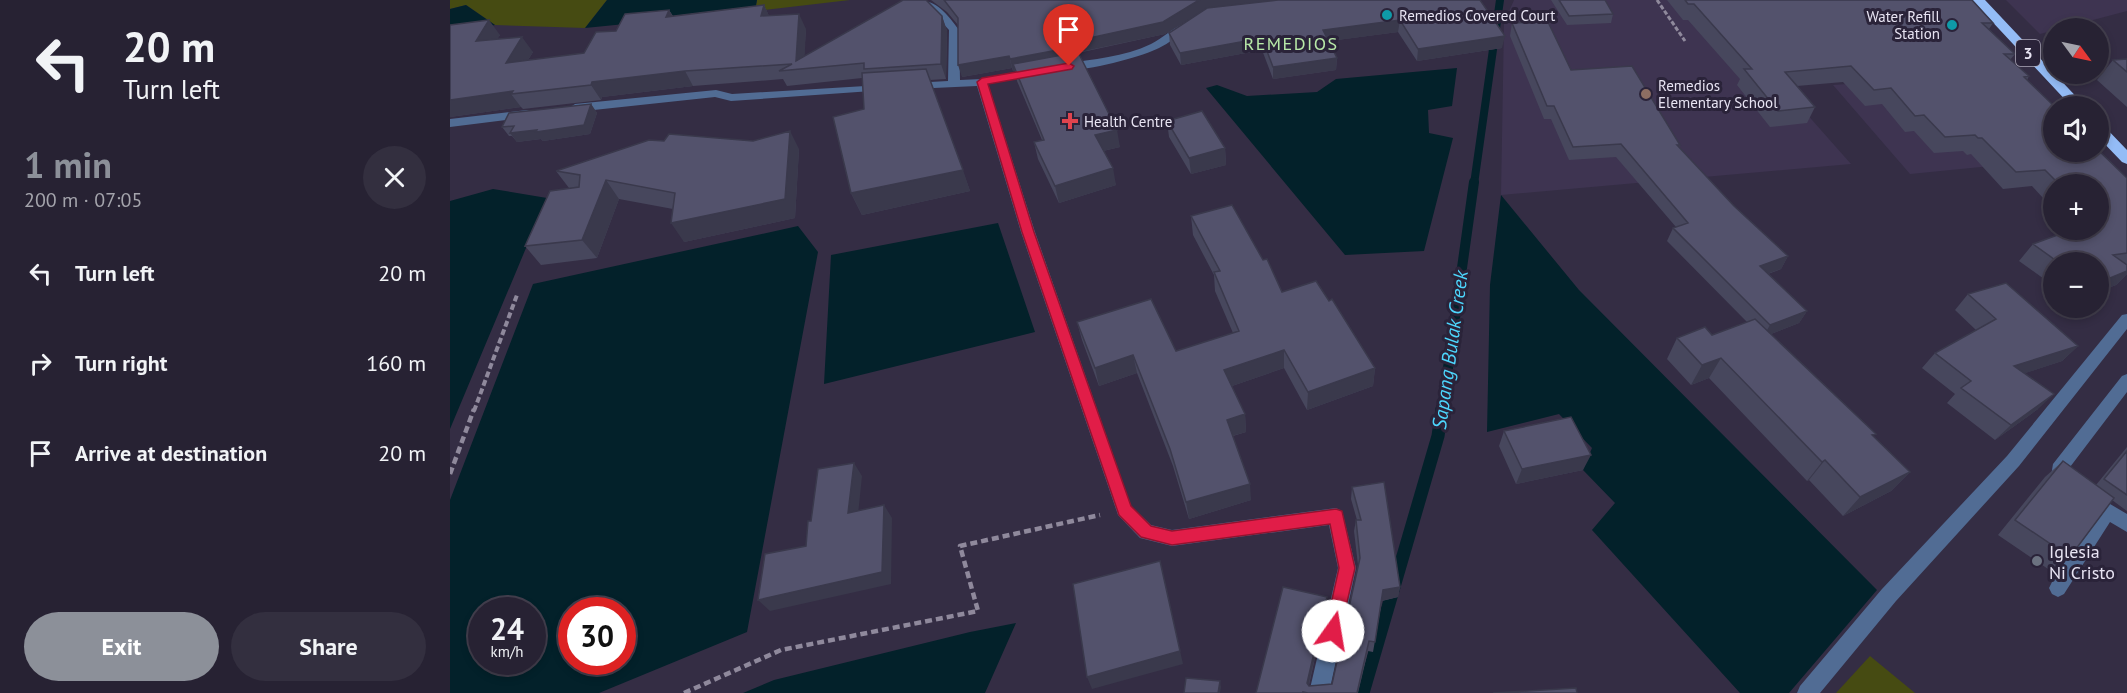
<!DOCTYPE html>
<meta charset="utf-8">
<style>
:root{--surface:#272233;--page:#332f3f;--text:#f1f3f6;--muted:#a4a4ac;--line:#433f4e;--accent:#8c9099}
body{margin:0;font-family:"PT Sans",sans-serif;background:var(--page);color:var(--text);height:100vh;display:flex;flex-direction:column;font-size:22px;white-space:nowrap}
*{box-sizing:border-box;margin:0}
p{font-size:20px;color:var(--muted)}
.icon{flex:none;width:33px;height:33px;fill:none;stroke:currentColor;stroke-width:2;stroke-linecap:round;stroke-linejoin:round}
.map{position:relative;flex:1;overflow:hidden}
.panel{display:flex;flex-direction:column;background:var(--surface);width:450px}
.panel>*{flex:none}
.guide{background:#272233;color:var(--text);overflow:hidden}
.needle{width:39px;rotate:123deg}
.controls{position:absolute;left:1593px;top:18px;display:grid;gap:12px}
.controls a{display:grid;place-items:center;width:66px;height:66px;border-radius:50%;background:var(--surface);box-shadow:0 3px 9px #0003,0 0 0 2px var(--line);font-size:30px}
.speed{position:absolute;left:18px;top:597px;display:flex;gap:12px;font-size:30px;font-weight:700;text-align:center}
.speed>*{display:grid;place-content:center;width:78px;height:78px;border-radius:50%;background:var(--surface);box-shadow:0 3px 9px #0003,0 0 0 2px var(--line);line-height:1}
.speed small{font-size:15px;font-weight:400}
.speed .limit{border:9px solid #d22;background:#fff;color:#111}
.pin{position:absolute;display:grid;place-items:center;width:51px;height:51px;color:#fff;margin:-62px -26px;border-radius:50% 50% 50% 0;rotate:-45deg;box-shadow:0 0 6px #0007}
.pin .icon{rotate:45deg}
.me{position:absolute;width:66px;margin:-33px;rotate:13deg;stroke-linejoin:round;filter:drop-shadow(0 0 4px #0008)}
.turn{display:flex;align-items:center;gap:21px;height:126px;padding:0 24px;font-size:27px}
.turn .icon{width:78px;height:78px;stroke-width:2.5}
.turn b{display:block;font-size:42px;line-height:51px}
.round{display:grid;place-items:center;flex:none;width:63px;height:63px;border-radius:32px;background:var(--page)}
.summary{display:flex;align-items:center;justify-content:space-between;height:102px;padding:0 24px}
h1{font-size:36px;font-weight:800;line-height:45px;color:var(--accent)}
.cta{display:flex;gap:12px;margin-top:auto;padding:12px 24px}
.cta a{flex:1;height:69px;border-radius:36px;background:var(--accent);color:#fff;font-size:24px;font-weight:800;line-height:69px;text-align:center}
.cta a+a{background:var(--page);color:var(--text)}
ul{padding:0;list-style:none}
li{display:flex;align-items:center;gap:18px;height:90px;padding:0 24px}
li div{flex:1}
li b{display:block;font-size:22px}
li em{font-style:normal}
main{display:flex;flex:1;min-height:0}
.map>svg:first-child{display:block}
.built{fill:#3e3451}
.green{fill:#464b12}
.water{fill:#03212a;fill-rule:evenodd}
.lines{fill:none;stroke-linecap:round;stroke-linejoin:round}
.stream-far2{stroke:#03212a;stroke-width:8}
.stream-far1{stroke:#03212a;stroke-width:10}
.stream{stroke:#03212a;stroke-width:13}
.path-far2{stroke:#8f899c;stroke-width:3;stroke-dasharray:4.5 2;stroke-linecap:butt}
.path-far1{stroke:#8f899c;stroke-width:4;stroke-dasharray:6 3;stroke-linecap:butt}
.path{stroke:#8f899c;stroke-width:4.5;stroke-dasharray:7 4;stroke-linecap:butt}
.minor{fill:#516c94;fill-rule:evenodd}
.highway{fill:#94bcf6;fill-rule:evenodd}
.wall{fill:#47475d}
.shaded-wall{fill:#3a394c}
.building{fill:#53526c;stroke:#3a394c;stroke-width:1.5}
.route{fill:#e11d48;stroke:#92132f;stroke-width:1.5}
.culture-dot{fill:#0f9aa8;stroke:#2a2339;stroke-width:2}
.education-dot{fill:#8d6e63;stroke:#2a2339;stroke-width:2}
.health-dot{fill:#e0444e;stroke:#2a2339;stroke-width:2}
.worship-dot{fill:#6b7280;stroke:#2a2339;stroke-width:2}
.labels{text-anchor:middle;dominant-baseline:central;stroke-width:6;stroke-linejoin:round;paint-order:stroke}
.far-poi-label{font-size:15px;fill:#e8e4f3;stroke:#2a2339;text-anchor:start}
.shield{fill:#2a2339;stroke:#afaabb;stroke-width:1.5}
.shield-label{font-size:16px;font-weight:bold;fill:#e8e4f3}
.far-quarter-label{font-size:18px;letter-spacing:1.5px;fill:#b8e9a8;stroke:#2a2339}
.poi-label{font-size:18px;fill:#e8e4f3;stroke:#2a2339;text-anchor:start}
.water-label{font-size:20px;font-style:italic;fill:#4dd6fd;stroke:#2a2339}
</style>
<main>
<section class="panel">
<div class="guide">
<div class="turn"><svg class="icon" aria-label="left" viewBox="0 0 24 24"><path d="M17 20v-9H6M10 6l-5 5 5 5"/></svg><div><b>20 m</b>Turn left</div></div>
</div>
<div class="summary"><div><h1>1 min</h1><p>200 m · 07:05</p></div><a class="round"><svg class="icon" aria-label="close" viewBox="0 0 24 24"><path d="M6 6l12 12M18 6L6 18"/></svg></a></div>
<ul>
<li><svg class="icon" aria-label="left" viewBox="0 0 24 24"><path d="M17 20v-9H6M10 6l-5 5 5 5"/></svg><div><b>Turn left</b></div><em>20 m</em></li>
<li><svg class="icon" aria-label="right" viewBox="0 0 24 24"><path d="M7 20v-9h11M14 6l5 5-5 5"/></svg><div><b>Turn right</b></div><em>160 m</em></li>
<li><svg class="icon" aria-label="arrive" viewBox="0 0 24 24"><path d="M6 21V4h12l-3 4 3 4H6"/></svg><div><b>Arrive at destination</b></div><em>20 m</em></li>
</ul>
<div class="cta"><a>Exit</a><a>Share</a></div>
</section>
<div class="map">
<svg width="1677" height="693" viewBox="0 0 1677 693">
<rect width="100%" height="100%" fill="#342d44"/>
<path class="built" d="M1064 0H1256L1401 164 1051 195 1054 23Z
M1556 0H1677V11L1590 34Z
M1555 73 1604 152 1641 156 1460 174 1383 85Z"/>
<path class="green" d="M0 0H157L135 28 45 25 16 5 0 9Z
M307 0H400L305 11Z
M1420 656 1465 693H1386Z"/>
<path class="water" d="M157 0H307L305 11 135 28Z
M16 5 45 25 0 34V9Z
M1007 68 1002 106 978 110 979 133 1003 138 974 251 895 255 756 88 767 85 797 96 867 92 886 79Z
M43 189 97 198 0 429V201Z
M1051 195 1129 290 1427 590 1339 693H1290L1142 530 1165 503 1133 470 1142 448 1109 414 1037 432 1040 285Z
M548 223 585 332 374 384 381 255Z
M348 226 368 252 297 632 149 693H0V500L83 284ZM82 610V662H32V610ZM172 610V662H122V610Z
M566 623 535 693H293L324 680 520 632Z"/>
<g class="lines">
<path class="stream-far2" d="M1024 184 1050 0"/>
<path class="stream-far1" d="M992 411 1024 182"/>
<path class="stream" d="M913 693 988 436 992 409"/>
<path class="path-far2" d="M1207 0 1235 41"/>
<path class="path-far1" d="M24 411 67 295"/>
<path class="path" d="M0 474 24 409
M234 693 331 650 528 611 510 546 650 515"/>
<path class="minor" d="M467 0C487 0 497 14 509 30L510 80 532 79 584 69 590 72 584 75 538 84 585 232 681 506 701 525 722 530 886 508 892 511 906 568 879 693H859L888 568 879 525 722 546 690 538 668 515 571 232 527 86 462 89 456 86 462 83 498 81 499 30 480 9Z
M733 24 738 27 737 29C728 36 719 43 709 48 694 56 621 77 608 67L614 64C643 59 674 57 701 44 712 39 722 28 733 24Z
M432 85 436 86V90L281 101 265 97 125 112 119 108 125 104 266 90 282 94Z
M77 110 81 111V117L0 127V119Z
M1677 314V329L1569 466 1446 601 1370 693H1347L1350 686 1432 589 1557 456 1672 315Z
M1677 374V392L1617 471 1620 479 1618 484C1609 487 1605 484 1601 476L1603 464 1672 376Z
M1638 491 1677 514V532L1660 522 1614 594 1608 597 1602 594 1599 588 1602 582 1647 513 1632 503 1629 498 1632 493Z"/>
<path class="highway" d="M1522 0H1535L1635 106H1621Z
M1648 124 1653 125 1677 150V164L1672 162 1648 137Z"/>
</g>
<path class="wall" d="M481 0H1030L1052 48 967 61 948 32 879 41 887 58 886 70 823 79 812 50 731 65 720 45 719 33 754 10 715 34 628 53 670 147 653 151 666 185 609 203 588 159 584 142 592 140 567 81 565 71H563L562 68 512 77 508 25 497 12Z
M1101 0H1155L1163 14 1161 23 1117 25Z
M1217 0H1522L1543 23 1539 29 1565 54 1560 60 1579 76 1577 80 1677 178V274L1666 285 1648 292V262H1604V283L1601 284 1569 261 1583 244 1648 230V184H1604V210L1582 186 1553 189 1521 154 1517 155 1513 151 1484 153 1464 131 1455 132 1432 104 1415 106 1393 82 1347 86 1365 107 1357 123 1320 127 1287 85 1290 79 1238 20H1233Z
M314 5 319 16 356 29 354 56 492 16 497 31 496 79 480 80 520 191 412 215 401 193 414 109 412 78 337 86 333 79 243 86 152 97 151 100 73 109 71 107 0 117V25L50 35 47 39 83 52 78 60 134 53 219 10 223 16Z
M1062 23 1121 70 1230 145 1229 147 1284 206 1338 256 1331 269 1318 274 1357 311 1349 323 1321 334 1423 437 1460 472 1441 491 1393 516 1359 480 1357 481 1259 378 1241 385 1217 359 1227 338 1262 335 1297 322 1217 241 1223 228 1226 227 1166 157 1119 160 1101 119H1094L1060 36Z
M1677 59V107L1647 80 1663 60Z
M141 104 147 113 140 134 93 141 91 139 67 142 62 136H59L52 127Z
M717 121 775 148 776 165 741 174 719 137Z
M349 149 345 218 234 242 223 209 169 199 147 258 91 265 75 246 119 188 106 171Z
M741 216 832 292 879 301 925 368 923 386 857 410 834 368 782 386 795 414 796 432 783 436 801 500 739 519 723 466 687 373 649 386 632 340 627 322 726 351 783 333 765 291 764 275 743 235Z
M1518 294 1628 346 1612 361 1575 373 1588 409 1545 440 1497 403 1505 394 1472 368 1485 353 1526 330 1505 310Z
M1054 431 1133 470 1066 484 1049 446Z
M1677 447V511L1662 500 1620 557 1601 571 1548 535 1595 477 1613 461 1646 485Z
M902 487 950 587 948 597 932 601 923 652 918 651 908 693H806L877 597 876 608 859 685V686L882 684 908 565 904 531 906 520H907L901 499Z"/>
<path class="shaded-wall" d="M749 0H839L754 10 715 34 625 53 563 64 565 71H563L560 59 621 42Z
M314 5 321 20 311 16Z
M219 10 228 25 216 17Z
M349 14 356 29 354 69 346 61Z
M492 16 497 31 496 79 491 64Z
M39 20 50 35 37 56 26 41Z
M950 20 948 32 873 42V30Z
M1055 36 1052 48 967 61 968 49Z
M72 37 83 52 67 78 56 63Z
M812 38V50L731 65 730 53Z
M559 56 562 68 512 77 508 65Z
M887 58 886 70 823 79V67Z
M235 71 243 86 152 97 151 100 141 85 142 82Z
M63 91 61 94 71 107 0 117V100Z
M141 104 147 113 140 134 93 141 91 139 67 142 60 133 87 130Z
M667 130 670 147 648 152 645 135Z
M340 131 349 149 345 218 234 242 221 223Z
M775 148 776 165 741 174 739 158Z
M663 168 666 185 609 203 605 186Z
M513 170 520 191 412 215 401 193Z
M156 180 169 199 147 258 132 240Z
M1338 256 1331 269 1303 279 1310 266Z
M1677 271V274L1666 285 1648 292V283Z
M1357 311 1349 323 1313 337 1320 325Z
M1628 346 1612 361 1549 382 1564 366Z
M834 350V368L776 388 774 370Z
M683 355 687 373 649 386 645 368Z
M1271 358 1259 378 1241 385 1252 365Z
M925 368 923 386 857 410 858 392Z
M1604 394 1588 409 1545 440 1561 425Z
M795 414 796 432 778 437 777 420Z
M1141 455 1133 470 1066 484 1072 469Z
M1375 460 1359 480 1357 481 1372 462Z
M404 463 412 476 407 525 398 513Z
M1460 472 1441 491 1393 516 1410 497Z
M800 484 801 500 739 519 736 502Z
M434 505 442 518 441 584 320 611 308 600Z
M710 561 733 664 642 689 637 677Z
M950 587 948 597 931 601 933 590Z
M877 597 876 608 857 692V683Z
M770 681 771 687 770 693H768Z"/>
<path class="building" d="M453 0H476L492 16 491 64 414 69V63L329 71 342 64 235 71 142 82 141 85 61 94 63 91 0 100V25L39 20 26 41 72 37 56 63 134 53 146 32 166 31 175 14 219 10 216 17 314 5 311 16 349 14 346 61Z
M494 0H749L713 22 621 42 624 47 560 59 559 56 508 65V18Z
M828 0H1030L1055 36 968 49 950 20 873 30 887 58 823 67 812 38 730 53 719 33 757 8Z
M1109 0H1155L1163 14 1119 16Z
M1235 0H1522L1543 23H1532L1565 54H1554L1579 76 1574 77 1604 106V152H1648V150L1677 178V253L1663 255 1677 265V271L1648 283V262H1608L1583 244 1621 230H1648V184H1609L1595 170 1566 172 1532 138H1528L1525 135 1495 137 1474 115 1465 116 1441 88 1424 90 1401 66 1335 72 1365 107 1328 111 1294 69H1302L1244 4H1238Z
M1098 22 1121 70 1182 66 1230 145H1227L1284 206 1338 256 1310 266 1357 311 1320 325 1223 228 1238 223 1171 144 1123 147 1104 106H1097L1062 23Z
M628 52 667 130 645 135 663 168 605 186 584 142 594 140 563 64Z
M1677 59V72L1663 60Z
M476 69 513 170 401 193 383 117 414 109 412 73Z
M141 104 134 125 86 132 87 130 60 133 64 126 52 127 59 113Z
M752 111 775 148 739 158 717 121Z
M340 131 335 199 221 223 225 193 156 180 132 240 75 246 100 191 129 187 130 175 106 171 199 140 214 141 219 134 303 141Z
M782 205 813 260 817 259 832 292 866 281 879 301 882 299 925 368 858 392 834 350 774 370 795 414 777 420 800 484 736 502 720 449 683 355 645 368 627 322 701 299 726 351 789 331 764 272 770 271 741 216Z
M1556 283 1628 346 1564 366 1604 394 1561 425 1511 388 1521 381 1485 353 1546 319 1518 294Z
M1305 319 1426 434 1422 435 1460 472 1410 497 1375 460 1372 462 1271 358 1252 365 1227 338 1255 327 1262 335Z
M1121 417 1141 455 1072 469 1054 431Z
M1677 451V495L1654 479Z
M1613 461 1664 498 1620 557 1565 520Z
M404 463 398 513 434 505 432 572 308 600 315 554 356 546 358 521H361L368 469Z
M934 482 950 587 933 590 925 642 919 641 907 693H858L853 692V693H806L833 587 877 597 857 683 859 686 882 684 910 558 906 520H911L902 487Z
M710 561 730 651 637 677 623 584Z
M736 678 770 681 768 693H734Z
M1126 688 1127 693H1043Z"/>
<path class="route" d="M619 63 624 66 622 69 538 84 584 232 681 506 701 526 722 531 886 509 892 511 905 568 889 637 883 639 877 637 875 631 889 568 880 524 722 545 691 537 669 515 572 232 527 82 532 78Z"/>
<g class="culture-dot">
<circle cx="937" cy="15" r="6"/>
<circle cx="1502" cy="25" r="6"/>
</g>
<circle class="education-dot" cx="1196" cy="94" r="6"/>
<path class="health-dot" d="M617 112h6v6h6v6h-6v6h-6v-6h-6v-6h6z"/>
<circle class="worship-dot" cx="1587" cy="561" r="6"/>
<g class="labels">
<g class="far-poi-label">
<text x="949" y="15">Remedios Covered Court</text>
<text x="1490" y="16" text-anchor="end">Water Refill<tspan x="1490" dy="17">Station</tspan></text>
<text x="1208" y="85">Remedios<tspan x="1208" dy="17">Elementary School</tspan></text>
<text x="634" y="121">Health Centre</text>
</g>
<rect class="shield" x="1566" y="40" width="24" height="26" rx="4.5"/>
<g class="shield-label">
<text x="1578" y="53">3</text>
</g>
<g class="far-quarter-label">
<text x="841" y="43">REMEDIOS</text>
</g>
<g class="poi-label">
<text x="1599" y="551">Iglesia<tspan x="1599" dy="21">Ni Cristo</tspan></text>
</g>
<g class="water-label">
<text transform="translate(1000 350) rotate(-82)">Sapang Bulak Creek</text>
</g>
</g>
</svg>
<div class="controls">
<a><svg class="needle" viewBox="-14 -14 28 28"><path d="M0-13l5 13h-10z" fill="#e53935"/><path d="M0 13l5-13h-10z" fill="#a4a4ac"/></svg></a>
<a><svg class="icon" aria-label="sound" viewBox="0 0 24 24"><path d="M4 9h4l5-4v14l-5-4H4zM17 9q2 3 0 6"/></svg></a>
<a>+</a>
<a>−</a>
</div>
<div class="speed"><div>24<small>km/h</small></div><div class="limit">30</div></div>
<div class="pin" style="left:619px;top:66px;background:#d93025"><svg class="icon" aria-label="arrive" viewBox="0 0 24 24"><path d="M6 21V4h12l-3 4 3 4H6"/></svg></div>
<svg class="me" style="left:883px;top:631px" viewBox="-20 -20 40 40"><circle r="19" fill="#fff"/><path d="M0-13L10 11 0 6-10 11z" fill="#e11d48"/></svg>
</div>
</main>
